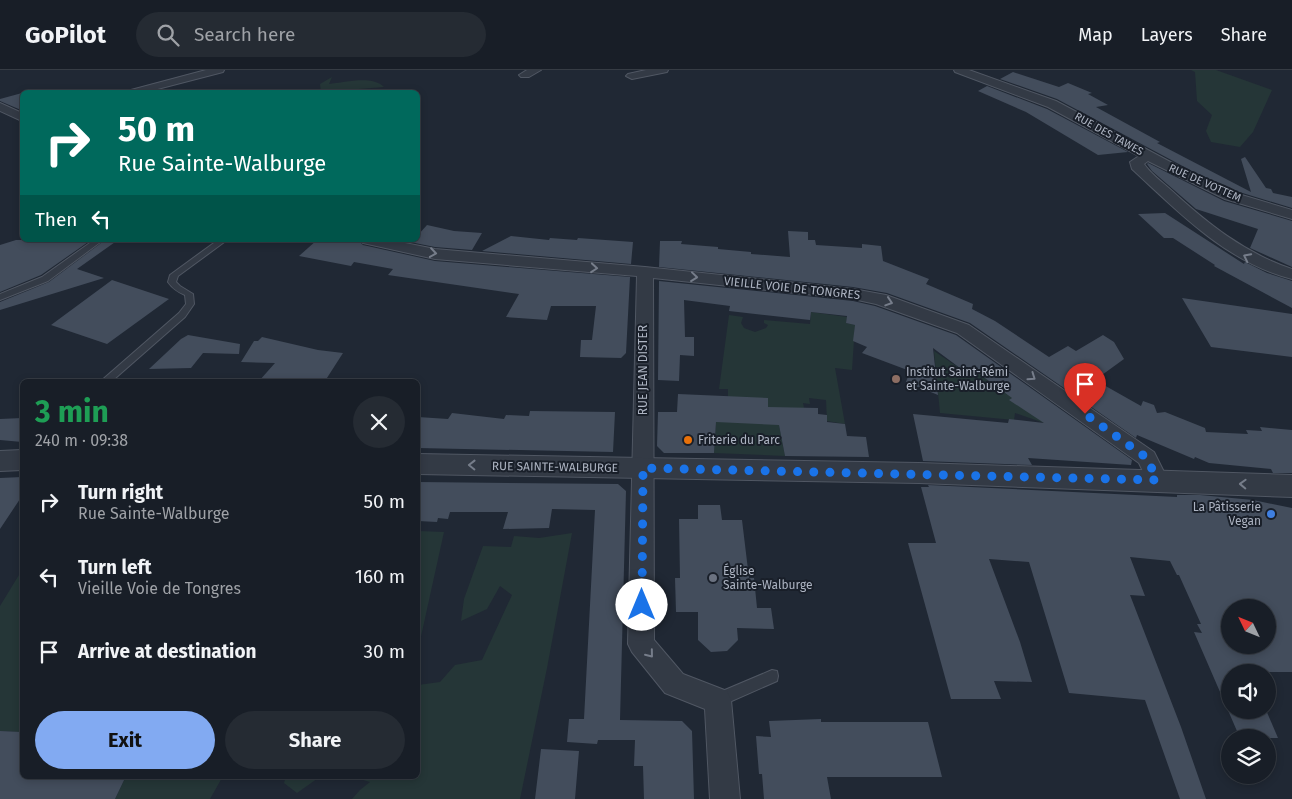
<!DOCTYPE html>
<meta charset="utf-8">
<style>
:root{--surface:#181e27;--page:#252b33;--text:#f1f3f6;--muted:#9fa2a7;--line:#363c44;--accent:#82aaf2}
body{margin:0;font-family:"Fira Sans",sans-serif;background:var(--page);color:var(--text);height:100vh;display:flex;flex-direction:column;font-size:19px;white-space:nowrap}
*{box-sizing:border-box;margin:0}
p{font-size:16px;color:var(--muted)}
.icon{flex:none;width:28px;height:28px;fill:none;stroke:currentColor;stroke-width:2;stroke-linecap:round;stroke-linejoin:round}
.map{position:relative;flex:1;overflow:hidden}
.drawer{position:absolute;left:20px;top:309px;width:400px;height:400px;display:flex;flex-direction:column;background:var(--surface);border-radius:8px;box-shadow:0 2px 8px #0003,0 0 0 1px var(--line)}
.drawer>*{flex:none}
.banner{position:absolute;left:20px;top:20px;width:400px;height:152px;border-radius:8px;box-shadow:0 2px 8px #0003,0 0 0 1px var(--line);background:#00695c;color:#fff;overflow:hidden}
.needle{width:32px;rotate:313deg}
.controls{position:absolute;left:1221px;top:529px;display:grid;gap:10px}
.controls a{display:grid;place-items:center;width:55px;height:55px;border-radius:50%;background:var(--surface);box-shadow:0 2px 8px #0003,0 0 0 1px var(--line);font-size:25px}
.pin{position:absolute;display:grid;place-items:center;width:42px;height:42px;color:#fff;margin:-51px -21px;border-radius:50% 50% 50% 0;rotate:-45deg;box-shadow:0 0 5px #0007}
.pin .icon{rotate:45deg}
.me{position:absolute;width:55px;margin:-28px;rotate:0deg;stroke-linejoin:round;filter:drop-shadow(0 0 4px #0008)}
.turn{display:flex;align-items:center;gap:18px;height:105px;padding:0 15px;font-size:22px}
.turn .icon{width:65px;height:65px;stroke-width:2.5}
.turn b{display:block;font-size:35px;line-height:42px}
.then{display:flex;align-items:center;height:48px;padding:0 15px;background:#0003;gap:10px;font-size:19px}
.round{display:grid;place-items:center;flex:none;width:52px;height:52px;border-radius:26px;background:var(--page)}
.head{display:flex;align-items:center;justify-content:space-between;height:85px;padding:0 15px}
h1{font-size:30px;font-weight:700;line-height:38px;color:#1e9e55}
.action{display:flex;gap:10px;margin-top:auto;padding:10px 15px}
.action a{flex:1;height:58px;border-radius:30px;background:var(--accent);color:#111;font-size:20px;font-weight:700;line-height:58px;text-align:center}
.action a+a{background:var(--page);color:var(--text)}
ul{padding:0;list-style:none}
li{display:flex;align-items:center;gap:15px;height:75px;padding:0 15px}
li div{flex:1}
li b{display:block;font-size:19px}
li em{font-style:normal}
header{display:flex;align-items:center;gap:30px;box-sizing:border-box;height:70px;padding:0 25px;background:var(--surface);border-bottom:1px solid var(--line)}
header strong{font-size:24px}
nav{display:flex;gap:28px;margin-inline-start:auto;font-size:18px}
.search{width:350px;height:45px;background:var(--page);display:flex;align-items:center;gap:12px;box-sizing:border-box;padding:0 18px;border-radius:28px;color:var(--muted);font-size:19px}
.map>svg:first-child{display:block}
.green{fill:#253637}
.building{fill:#434d5c;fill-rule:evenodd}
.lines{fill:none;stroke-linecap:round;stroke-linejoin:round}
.service-casing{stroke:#505763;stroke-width:2}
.minor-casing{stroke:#505763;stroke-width:2}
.tertiary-casing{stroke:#505763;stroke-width:2}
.service{fill:#333a45;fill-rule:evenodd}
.minor{fill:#333a45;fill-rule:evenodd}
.tertiary{fill:#333a45;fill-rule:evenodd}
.oneway{stroke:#767d8a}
.route{stroke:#1a73e8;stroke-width:9;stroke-dasharray:0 16.2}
.education-dot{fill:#8d6e63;stroke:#191f29;stroke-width:2}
.food-dot{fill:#e8710a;stroke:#191f29;stroke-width:2}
.shop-dot{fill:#3f7fe0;stroke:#191f29;stroke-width:2}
.worship-dot{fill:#6b7280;stroke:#191f29;stroke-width:2}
.labels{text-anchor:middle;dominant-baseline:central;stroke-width:4;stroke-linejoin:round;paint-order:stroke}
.far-street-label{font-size:11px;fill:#adb4c2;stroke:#191f29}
.street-label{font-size:12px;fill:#adb4c2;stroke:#191f29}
.poi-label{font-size:12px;fill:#adb4c2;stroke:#191f29;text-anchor:start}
</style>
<header>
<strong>GoPilot</strong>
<div class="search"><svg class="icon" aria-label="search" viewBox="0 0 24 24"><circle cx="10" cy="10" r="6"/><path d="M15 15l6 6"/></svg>Search here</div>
<nav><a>Map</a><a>Layers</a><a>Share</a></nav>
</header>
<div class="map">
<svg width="1292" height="729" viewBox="0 0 1292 729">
<rect width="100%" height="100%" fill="#202834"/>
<path class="green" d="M1191 0H1216L1272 20 1253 62 1240 77 1211 72 1206 61 1212 45 1197 31 1195 2Z
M332 7 329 14C345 12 373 5 384 17L321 22 320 14Z
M811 242 847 247 846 253 855 255 852 300 835 298 845 354 827 351 826 330 809 328 810 334 803 333 804 338H798L779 355 785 386 714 383 716 351 768 339 767 328 728 331V319H719L729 245 743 247 741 253 744 258 755 262 766 258 768 255 764 253V250L810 254Z
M934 281 968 304 974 300 990 312 1019 323 1010 330 1050 355 1015 343 1014 350 940 343Z
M418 461 444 462 418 580Z
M572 463 547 598 520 729H352L360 720 370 712 349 706H418V615L440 612 455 595 482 590 512 525 500 516 487 539 461 551 464 529 483 476 511 477 514 466 539 468Z
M22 500V656L19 662 0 661V536Z
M126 706H223L210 729H115Z
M286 706H321L297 723 284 713Z"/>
<path class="building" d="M1013 2 1059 17 1068 13 1092 23 1088 24 1108 35 1096 37 1160 72 1157 73 1251 122 1241 89 1245 87 1266 118 1271 119 1273 123 1292 127V138L1236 121 1192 101 1057 29 1000 9Z
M987 16 1047 39 1128 82 1098 85 1026 42 978 21Z
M22 23 21 40 0 31V29Z
M1148 93 1224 131 1292 151V197L1250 178 1258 159 1196 139 1152 101 1147 94Z
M1165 143 1244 194 1245 192 1267 203 1292 211V238L1214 196 1215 195 1173 168H1164L1138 144Z
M427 155 454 161 482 163 472 180 435 177 400 170H418V165Z
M788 161 808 162V170H815L816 175 862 178V174L881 176 883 191 929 209 926 214 973 234 972 239 995 251 1049 287 1068 276 1076 281 1103 265 1114 272 1124 289 1095 310 1141 336 1143 331 1154 335 1157 343 1165 342 1205 358 1206 362 1248 364 1246 360 1262 361 1260 357 1292 360V403H1273L1271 399 1209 393 1195 387 1194 389 1137 365 1136 368 970 253 887 223 853 217 659 197 660 171H682L681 174 718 177V179L751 182V184L790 187Z
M511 166 549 170 550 168 577 170 578 168 633 172 631 194 482 181Z
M16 170H91L41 205 0 222V175Z
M105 170H118L77 199 104 208 0 240V232L49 212Z
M317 170H358L363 175 435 191 630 207 626 283 621 288 580 287 581 270H592L596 236H551L547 250 506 247 519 224 388 205 393 199 354 192 351 196 299 186Z
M112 210 169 229 107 274 51 255Z
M659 211 853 231 875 236 956 265 1132 390 1131 395 1028 388 1032 395 923 391 913 344 1008 353 1009 349 1044 353 1009 330 1012 328 974 300 968 304 933 278 938 325 906 312 910 301 862 283 867 277 853 271 855 255 846 253 847 246 811 242 810 250 729 241 730 236 684 230 685 267H694V286L680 285 679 311 658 310Z
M1182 228 1292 244V287L1211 277Z
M188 265 240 274 239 284 203 283 191 298 149 299 181 269Z
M262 267 318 280 343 283 325 311H259L275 293 241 292 254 271H258Z
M678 324 768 328V337L818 338V344L827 345V352L845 354 847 366 866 367 869 387 785 386 779 355 716 352 714 383H664L657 376 658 342H677Z
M530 341 615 342 613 382 418 378V347L448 349 452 343 504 349 506 345 529 346Z
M22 348V372L0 370V349Z
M22 407V426L0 459V408Z
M418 412 618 414 626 421 620 650 682 651 692 661 694 729H644L643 696H634L635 670H598L597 674 567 672 569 649H584L595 440 552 439 549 458 503 459 508 442H450L448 449 438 448 437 452 418 451Z
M928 415 1177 427V425H1200L1253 430 1292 438V602H1230V640H1266L1278 668H1240L1194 562 1202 563 1197 554H1201L1179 505H1177L1170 491 1130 487 1145 526 1130 525 1181 657 1206 729H1180L1145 630 1069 623 1029 492 989 489 1020 572 1032 612 994 611 1001 629H951L908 473H936L921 417H929ZM1230 538H1268V575H1230Z
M698 435H720L722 450H742L749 508H754L757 538H771L774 559 737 558 738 570 727 581 711 582 698 570V542H676L675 508H680L679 449H698Z
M821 649V652H928L942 707H827L831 729H764L762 704H759L756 666 771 667 769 651Z
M0 661 22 662V706H126L115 729H0Z
M541 679 579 681 575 729H535Z"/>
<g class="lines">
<g class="service-casing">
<path id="service" d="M94 170H103L48 211 0 230V224L42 207Z
M218 170H227L178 206 176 212 180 216 193 224 194 234 185 247 112 311H101L179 243 186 234 185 225C178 222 173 219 168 212L170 205Z
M772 600 777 601 778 606 777 611 718 637 713 635 711 630 713 625Z"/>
</g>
<g class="minor-casing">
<path id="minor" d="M206 0H224L223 2 146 22H129L131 20Z
M527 0H541L529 7H521L519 5Z
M646 0H668L667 2 632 9 626 6 628 4Z
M954 0H969L1056 31 1191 103 1235 123 1292 140V149L1225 129 1148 91 1144 94C1150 103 1162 112 1171 120 1207 153 1244 183 1292 199V209C1226 192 1180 143 1132 99L1130 92 1139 86 1048 37 955 2Z
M0 33 22 43V51L0 41Z
M360 170H390L435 179 645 197 853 219 886 225 969 255 1154 382 1168 410 1164 416 1157 418 1150 416 1139 393 957 263 876 234 853 229 653 208 654 570 683 604 727 621 731 630 740 729H710L705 639 665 623 632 582 628 574 637 206 435 189 363 173Z"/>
</g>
<g class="tertiary-casing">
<path id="tertiary" d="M22 380V400L0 401V381Z
M418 384 919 393 1292 405V427L919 413 418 404Z"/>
</g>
<use href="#service" class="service"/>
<use href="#minor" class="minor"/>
<use href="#tertiary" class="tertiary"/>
</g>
<defs><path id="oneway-chevron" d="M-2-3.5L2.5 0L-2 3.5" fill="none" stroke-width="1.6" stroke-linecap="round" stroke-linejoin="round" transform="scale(1.25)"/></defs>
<g class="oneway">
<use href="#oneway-chevron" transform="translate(433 183) rotate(8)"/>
<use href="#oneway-chevron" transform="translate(1247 187) rotate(-153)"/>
<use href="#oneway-chevron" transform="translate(594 198) rotate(5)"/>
<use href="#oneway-chevron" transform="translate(694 207) rotate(6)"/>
<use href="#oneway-chevron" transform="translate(889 232) rotate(18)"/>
<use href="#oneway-chevron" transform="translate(1032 307) rotate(35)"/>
<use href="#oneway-chevron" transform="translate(472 395) rotate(-179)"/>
<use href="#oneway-chevron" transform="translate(1243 414) rotate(-178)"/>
<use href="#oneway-chevron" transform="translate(650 584) rotate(51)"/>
</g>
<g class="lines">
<path class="route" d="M642 535 643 398 1157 410 1147 388 1085 344"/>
</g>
<circle class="education-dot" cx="896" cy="309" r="5"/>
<circle class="food-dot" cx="688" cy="370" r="5"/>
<circle class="shop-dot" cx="1271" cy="444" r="5"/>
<circle class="worship-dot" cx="713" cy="508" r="5"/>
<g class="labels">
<g class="far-street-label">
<text transform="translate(1109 64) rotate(29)">RUE DES TAWES</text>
<text transform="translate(1205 113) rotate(24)">RUE DE VOTTEM</text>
</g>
<g class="street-label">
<text transform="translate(792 218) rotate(6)">VIEILLE VOIE DE TONGRES</text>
<text transform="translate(643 300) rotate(-90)">RUE JEAN DISTER</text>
<text transform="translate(555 397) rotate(1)">RUE SAINTE-WALBURGE</text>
</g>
<g class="poi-label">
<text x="906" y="302">Institut Saint-Rémi<tspan x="906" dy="14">et Sainte-Walburge</tspan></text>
<text x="698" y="370">Friterie du Parc</text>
<text x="1261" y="437" text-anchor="end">La Pâtisserie<tspan x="1261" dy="14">Vegan</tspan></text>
<text x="723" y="501">Église<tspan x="723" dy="14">Sainte-Walburge</tspan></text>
</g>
</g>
</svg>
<div class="controls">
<a><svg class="needle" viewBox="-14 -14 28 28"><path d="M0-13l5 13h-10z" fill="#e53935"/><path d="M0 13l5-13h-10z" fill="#9fa2a7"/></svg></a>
<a><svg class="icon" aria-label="sound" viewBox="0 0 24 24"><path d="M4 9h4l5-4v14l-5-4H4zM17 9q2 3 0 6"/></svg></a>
<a><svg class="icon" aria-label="layers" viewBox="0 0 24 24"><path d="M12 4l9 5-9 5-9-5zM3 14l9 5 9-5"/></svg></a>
</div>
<div class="pin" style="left:1085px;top:344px;background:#d93025"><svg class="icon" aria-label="arrive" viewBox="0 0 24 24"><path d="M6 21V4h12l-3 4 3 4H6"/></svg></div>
<svg class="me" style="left:642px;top:535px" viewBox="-20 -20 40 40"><circle r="19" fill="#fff"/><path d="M0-13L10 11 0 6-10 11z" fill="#1a73e8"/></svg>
<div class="banner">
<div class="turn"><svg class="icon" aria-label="right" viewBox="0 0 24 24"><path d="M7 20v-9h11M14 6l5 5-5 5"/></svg><div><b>50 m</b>Rue Sainte-Walburge</div></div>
<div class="then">Then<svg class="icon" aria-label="left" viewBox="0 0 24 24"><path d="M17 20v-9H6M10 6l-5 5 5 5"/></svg></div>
</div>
<section class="drawer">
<div class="head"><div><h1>3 min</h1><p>240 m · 09:38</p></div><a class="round"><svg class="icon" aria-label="close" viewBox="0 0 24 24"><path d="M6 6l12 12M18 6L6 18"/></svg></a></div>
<ul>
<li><svg class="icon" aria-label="right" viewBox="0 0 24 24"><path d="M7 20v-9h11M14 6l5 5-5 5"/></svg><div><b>Turn right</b><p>Rue Sainte-Walburge</p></div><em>50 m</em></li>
<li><svg class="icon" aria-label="left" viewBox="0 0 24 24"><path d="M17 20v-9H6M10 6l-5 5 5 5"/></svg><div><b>Turn left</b><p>Vieille Voie de Tongres</p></div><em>160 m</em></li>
<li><svg class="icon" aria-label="arrive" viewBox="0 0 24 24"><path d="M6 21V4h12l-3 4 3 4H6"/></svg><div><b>Arrive at destination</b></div><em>30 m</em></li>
</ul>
<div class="action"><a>Exit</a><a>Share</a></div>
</section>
</div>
